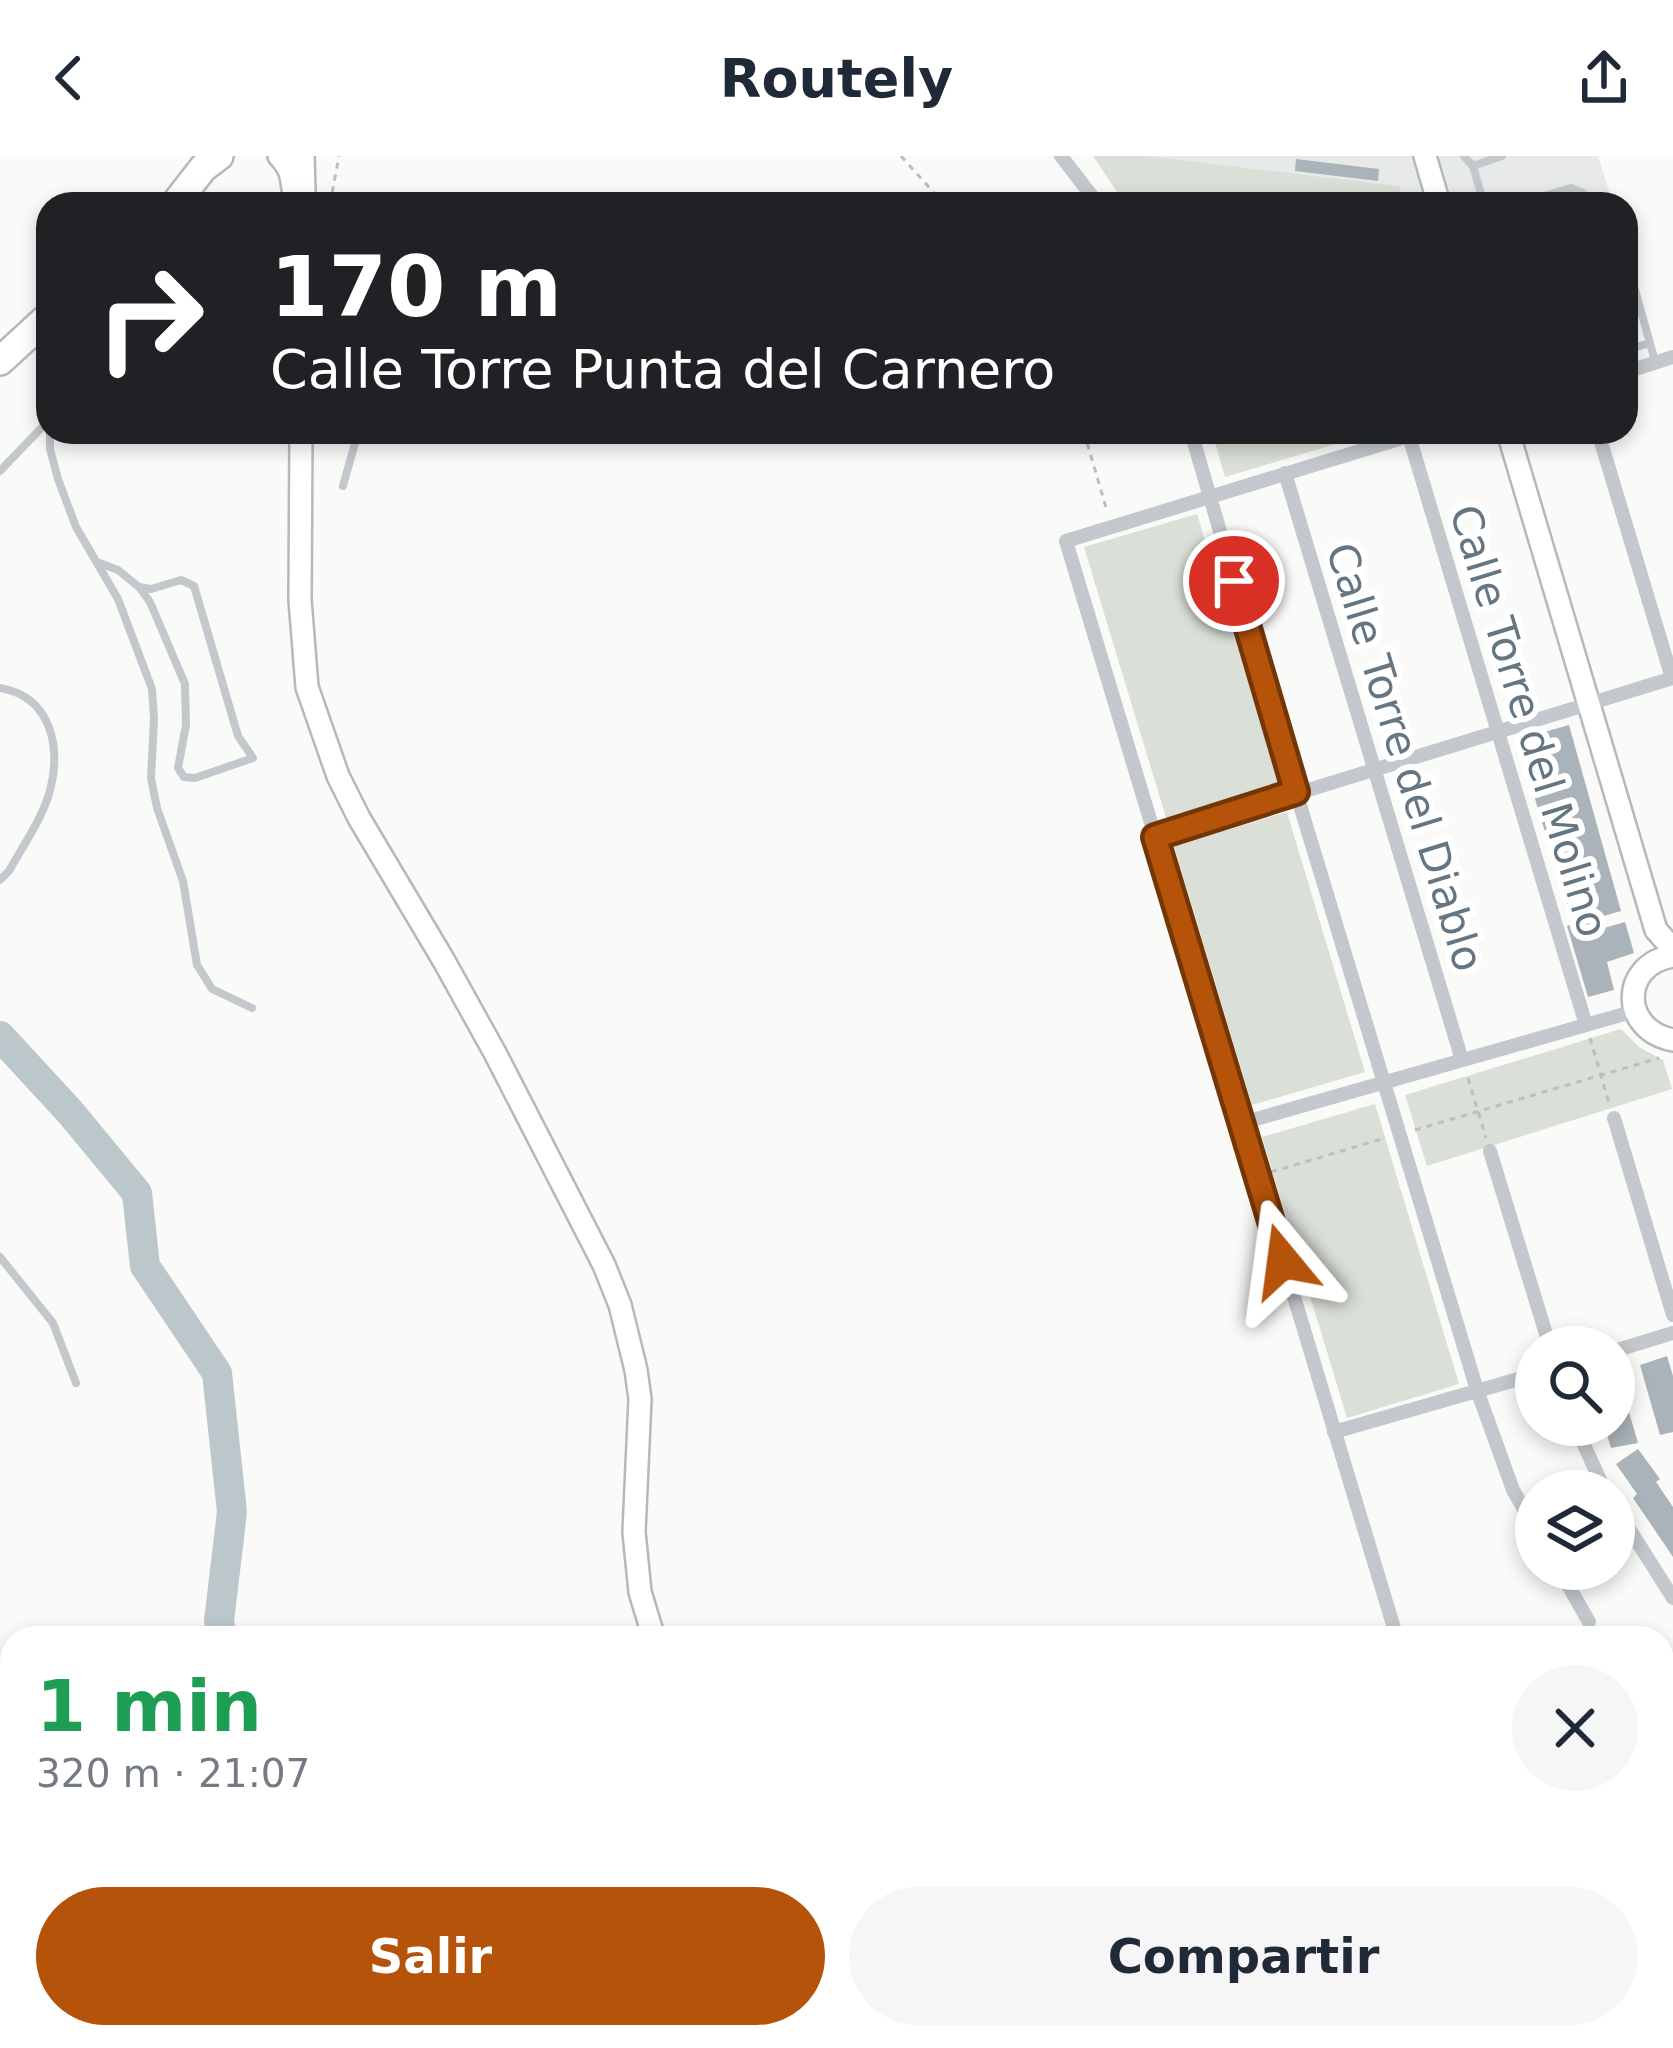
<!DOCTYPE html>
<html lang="es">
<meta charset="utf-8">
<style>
:root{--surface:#fff;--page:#f6f6f7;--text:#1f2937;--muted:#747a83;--accent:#b45309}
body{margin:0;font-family:"DejaVu Sans",sans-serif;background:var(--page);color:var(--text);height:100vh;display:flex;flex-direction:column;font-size:45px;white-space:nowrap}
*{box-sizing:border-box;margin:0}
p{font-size:39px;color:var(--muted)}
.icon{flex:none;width:66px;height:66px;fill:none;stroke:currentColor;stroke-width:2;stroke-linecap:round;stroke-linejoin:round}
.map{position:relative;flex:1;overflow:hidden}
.side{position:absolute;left:0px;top:1470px;width:1674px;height:423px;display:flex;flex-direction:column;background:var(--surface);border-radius:36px 36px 0 0;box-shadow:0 6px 18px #0003}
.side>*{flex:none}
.hud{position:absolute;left:36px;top:36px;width:1602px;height:252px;border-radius:36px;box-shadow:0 6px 18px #0003;background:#202124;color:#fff;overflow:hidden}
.tools{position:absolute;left:1515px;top:1170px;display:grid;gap:24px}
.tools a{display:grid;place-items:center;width:120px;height:120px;border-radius:50%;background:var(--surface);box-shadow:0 6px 18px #0003;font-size:60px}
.pin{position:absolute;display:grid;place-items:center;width:102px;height:102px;color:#fff;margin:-51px;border:6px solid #fff;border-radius:50%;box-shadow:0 3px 12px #0007}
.me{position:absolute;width:132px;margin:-66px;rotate:344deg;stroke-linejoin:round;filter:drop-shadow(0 0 9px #0008)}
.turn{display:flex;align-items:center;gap:42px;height:252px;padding:0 36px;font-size:54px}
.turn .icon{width:156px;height:156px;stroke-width:2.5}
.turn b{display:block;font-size:84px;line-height:102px}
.round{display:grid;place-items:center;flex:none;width:126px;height:126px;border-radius:63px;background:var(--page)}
.head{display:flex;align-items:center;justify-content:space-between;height:204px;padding:0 36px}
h1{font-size:72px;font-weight:800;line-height:90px;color:#1e9e55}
.cta{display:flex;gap:24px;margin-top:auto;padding:24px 36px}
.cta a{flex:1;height:138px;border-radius:72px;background:var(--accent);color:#fff;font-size:48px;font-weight:800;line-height:138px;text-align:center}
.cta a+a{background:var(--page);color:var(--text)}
header{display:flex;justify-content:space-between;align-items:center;height:156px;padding:0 36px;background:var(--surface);font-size:54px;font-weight:800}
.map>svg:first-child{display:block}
.built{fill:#e8e9e9}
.green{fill:#dadfd7}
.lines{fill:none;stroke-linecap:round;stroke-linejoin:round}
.river{stroke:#bbc7cb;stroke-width:30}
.building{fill:#aab3b9}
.secondary-casing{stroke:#b3babf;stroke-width:26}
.highway-casing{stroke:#b4b9bd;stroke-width:32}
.path{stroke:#bbbfc2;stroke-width:3;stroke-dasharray:6 6;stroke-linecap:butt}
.lane{stroke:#c3c8cc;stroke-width:8}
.street{stroke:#c3c8cc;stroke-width:14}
.secondary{stroke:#fff;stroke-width:21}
.highway{stroke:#fff;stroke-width:27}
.route-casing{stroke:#753606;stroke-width:30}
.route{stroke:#b45309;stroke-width:21}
.labels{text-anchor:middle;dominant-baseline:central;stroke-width:12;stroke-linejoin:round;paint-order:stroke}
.street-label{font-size:42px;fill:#657683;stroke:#fff}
</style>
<header><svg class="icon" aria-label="back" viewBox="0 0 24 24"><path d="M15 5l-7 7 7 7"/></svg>Routely<svg class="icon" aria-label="share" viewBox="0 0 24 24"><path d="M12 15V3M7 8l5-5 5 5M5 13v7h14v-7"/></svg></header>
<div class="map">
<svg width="1673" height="1892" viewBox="0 0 1673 1892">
<rect width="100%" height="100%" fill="#fafaf8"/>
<path class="built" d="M1148 0H1598L1613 48H1405L1399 30Z
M1673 1497V1892H1491L1488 1881H1662V1500Z"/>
<path class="green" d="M1093 0H1148L1399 30 1405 48H1125Z
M1212 276H1376L1225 321Z
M1197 358 1280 632 1167 665 1084 391Z
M1287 656 1365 916 1252 949 1174 690Z
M1621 873 1639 891 1663 904 1672 933 1427 1010 1405 939Z
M1375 948 1459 1228 1347 1262 1262 981Z"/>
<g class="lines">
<path class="river" d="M0 880 70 956 137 1037 145 1110 217 1217 232 1356 219 1465 222 1482
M139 1892 147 1881"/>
</g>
<path class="building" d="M1296 3 1379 13 1378 25 1295 15Z
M1569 569 1621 755 1593 763 1597 774 1625 766 1634 797 1607 806 1614 834 1588 841 1567 770 1573 768 1532 633 1555 625 1541 577Z
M1667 1200 1673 1220V1276L1660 1279 1640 1209Z
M1614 1229 1622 1250 1627 1249 1638 1287 1611 1292 1604 1269H1614Z
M1638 1293 1660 1323 1656 1326 1673 1351V1401L1633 1342 1637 1338 1616 1308Z
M1662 1646 1673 1660V1726L1662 1735Z"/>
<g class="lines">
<g class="secondary-casing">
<path id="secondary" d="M279 0C298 19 288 31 298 48
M303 0 304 36
M1425 0 1439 48
M301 276 300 444 307 531 338 620 359 662 444 805 495 897 604 1109 620 1149 636 1214 640 1243 634 1376 640 1436 654 1482
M1508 276 1656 774 1673 793
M1673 800C1620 808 1620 874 1673 884
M772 1881 773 1892"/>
</g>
<g class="highway-casing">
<path id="highway" d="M175 48 203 12 219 0
M0 205 48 161"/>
</g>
<path class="path" d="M901 0 944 48
M330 48 339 0
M1084 276 1107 355
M1590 882 1609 947
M1468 922 1486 982
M1415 974 1659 902
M1271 1016 1382 983
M1672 1766 1673 1767
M1662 1810 1673 1800
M1662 1861 1673 1873
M1573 1892C1585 1880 1601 1880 1614 1892"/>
<path class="lane" d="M1464 0 1473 10 1484 48
M1473 10 1502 0
M1517 48 1571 32 1583 37 1589 48
M1626 111 1630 116 1655 205
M1626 194 1650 187
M50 276V293L58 323 76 371 118 443 152 533 154 563 151 622 157 652 183 725 197 809 212 833 252 852
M0 315 48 265
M343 330 355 287 354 276
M97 406 118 414 139 431 150 446 185 528 186 569 178 612 184 621 195 622 253 602 238 580 194 430 181 424 151 433 139 431
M0 532C52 541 62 592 49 638 41 664 23 690 9 715L0 724
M0 1101 53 1167 76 1227"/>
<path class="street" d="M1061 0 1098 48
M1626 216 1673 201
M1191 276 1296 636 1477 1234 1513 1334 1536 1374
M1598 276 1672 522
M1409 280 1586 869
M1285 317 1462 904
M1155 681 1673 522
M1614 962 1673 1159
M1242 967 1635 855
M1490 995 1550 1191
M1614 1195 1673 1177
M1575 1269 1605 1335
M1334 1276 1536 1218
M1614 1349 1673 1442
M1559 1413 1589 1466
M1397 1482 1066 385 1422 276"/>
<use href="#secondary" class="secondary"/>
<use href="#highway" class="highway"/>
</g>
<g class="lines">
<g class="route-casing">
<path id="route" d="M1234 425 1296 636 1155 681 1283 1105"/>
</g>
<use href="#route" class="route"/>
</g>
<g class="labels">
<g class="street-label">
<text transform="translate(1529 565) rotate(73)">Calle Torre del Molino</text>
<text transform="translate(1405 601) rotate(73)">Calle Torre del Diablo</text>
</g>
</g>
</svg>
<div class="tools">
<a><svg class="icon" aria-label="search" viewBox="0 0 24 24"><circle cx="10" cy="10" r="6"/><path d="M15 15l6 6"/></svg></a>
<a><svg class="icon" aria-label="layers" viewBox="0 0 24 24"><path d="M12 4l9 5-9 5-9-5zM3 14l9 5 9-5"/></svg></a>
</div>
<div class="pin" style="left:1234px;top:425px;background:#d93025"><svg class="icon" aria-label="arrive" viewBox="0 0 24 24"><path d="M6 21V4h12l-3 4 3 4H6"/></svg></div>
<svg class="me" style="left:1283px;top:1105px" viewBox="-20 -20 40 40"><path d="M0-17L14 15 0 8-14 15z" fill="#b45309" stroke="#fff" stroke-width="4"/></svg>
<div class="hud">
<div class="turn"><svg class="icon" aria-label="right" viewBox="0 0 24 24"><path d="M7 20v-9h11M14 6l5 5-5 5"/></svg><div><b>170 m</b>Calle Torre Punta del Carnero</div></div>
</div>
<section class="side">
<div class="head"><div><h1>1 min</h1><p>320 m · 21:07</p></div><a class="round"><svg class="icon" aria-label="close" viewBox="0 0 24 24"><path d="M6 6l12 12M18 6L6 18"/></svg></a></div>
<div class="cta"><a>Salir</a><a>Compartir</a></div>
</section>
</div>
